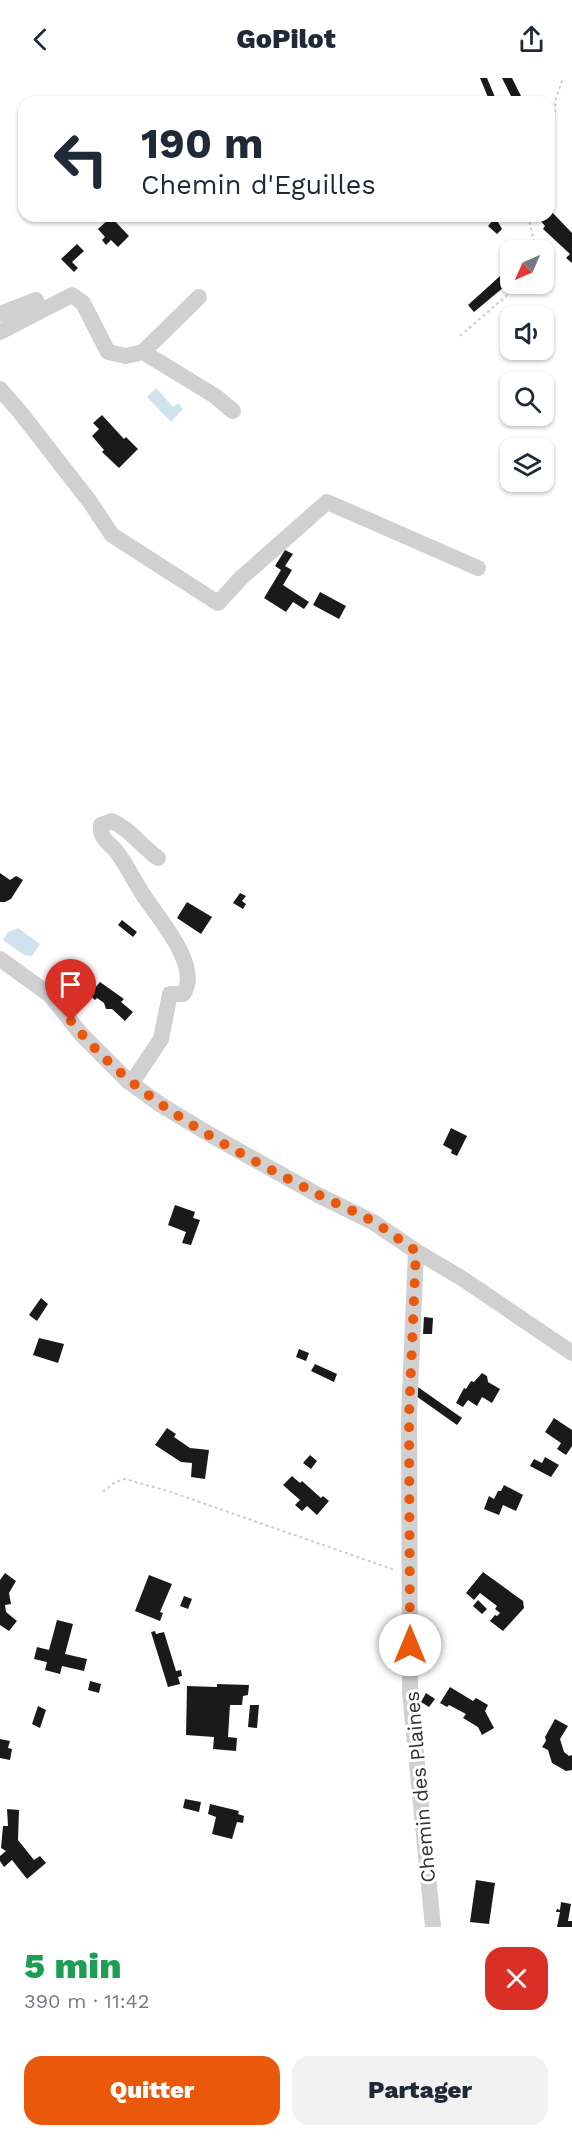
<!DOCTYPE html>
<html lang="fr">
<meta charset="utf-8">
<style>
:root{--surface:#fff;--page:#f2f2f3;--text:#1f2937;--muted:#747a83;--accent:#ea580c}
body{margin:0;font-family:"Work Sans",sans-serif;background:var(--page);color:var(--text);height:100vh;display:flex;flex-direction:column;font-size:22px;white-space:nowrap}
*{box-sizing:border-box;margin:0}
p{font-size:20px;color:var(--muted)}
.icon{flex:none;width:33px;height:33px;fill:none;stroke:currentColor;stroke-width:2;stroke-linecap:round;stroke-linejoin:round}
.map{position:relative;height:1849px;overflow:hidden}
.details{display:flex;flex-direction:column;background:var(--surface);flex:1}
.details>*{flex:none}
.guide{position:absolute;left:18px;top:18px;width:537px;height:126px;border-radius:18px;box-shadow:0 2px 4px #0004;background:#fff;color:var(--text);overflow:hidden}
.needle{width:39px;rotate:225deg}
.tools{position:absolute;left:500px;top:162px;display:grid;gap:12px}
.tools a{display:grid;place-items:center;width:54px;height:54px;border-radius:12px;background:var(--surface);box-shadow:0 2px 4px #0004;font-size:30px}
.pin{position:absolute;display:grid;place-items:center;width:51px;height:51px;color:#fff;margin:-62px -26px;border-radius:50% 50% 50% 0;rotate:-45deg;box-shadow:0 0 6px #0007}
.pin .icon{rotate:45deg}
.me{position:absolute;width:66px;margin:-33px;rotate:0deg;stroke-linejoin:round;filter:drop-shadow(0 0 4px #0008)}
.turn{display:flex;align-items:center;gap:21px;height:126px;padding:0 24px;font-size:27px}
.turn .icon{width:78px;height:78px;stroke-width:2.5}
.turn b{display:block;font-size:42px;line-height:51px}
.round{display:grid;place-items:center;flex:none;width:63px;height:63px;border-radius:18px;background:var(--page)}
.headline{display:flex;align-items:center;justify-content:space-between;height:102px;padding:0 24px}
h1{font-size:36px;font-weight:800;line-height:45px;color:#1e9e55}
.primary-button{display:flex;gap:12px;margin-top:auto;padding:12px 24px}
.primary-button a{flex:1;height:69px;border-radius:18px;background:var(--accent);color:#fff;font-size:24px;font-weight:800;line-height:69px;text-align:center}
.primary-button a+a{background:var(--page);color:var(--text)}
header{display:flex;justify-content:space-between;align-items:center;height:78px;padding:0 24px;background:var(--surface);font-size:27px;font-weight:800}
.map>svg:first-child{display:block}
.water{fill:#cfe2ee}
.building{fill:#1a1a1a}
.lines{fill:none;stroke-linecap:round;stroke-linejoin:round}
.path{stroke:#cdcdcd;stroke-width:2;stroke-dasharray:3 3;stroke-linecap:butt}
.street{stroke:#d0d0d0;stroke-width:16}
.route{stroke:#ea580c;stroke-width:10;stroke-dasharray:0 18}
.labels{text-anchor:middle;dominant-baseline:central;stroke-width:6;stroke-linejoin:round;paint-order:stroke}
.street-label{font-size:20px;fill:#333;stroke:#fff}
</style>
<header><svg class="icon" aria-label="back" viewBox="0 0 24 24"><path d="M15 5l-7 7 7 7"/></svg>GoPilot<svg class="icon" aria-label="share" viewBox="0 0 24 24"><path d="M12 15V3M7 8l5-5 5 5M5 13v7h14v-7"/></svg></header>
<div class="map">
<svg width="572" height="1849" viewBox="0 0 572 1849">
<rect width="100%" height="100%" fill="#fff"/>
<path class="water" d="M156 310 173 329 178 325 183 331 171 344 147 319Z
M18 850 40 866 32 878 24 877 3 862 8 854Z"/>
<path class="building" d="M480 0H487L497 24H490Z
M502 0H512L524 24H514Z
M549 131 572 155V185L566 180 570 176 543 151 545 148 540 142 542 141 540 138H549Z
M111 139 129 158 118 169 111 162 106 167 102 162 105 159 98 151Z
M494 141 498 144 502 151 497 156 488 148Z
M77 166 84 173 72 184 78 190 74 194 61 181Z
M510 189V204L474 234 468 227Z
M102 337 124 361 126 359 138 371 119 390 102 374 104 372 92 358 99 351 93 345Z
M285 472 293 476 285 488 292 492 283 507 309 524 304 531 293 524 286 534 264 520 281 492 275 488Z
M320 514 346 528 339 541 313 527Z
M0 795 10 802 16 798 23 802 11 821 5 824H0Z
M240 815 246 818 242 823 246 826 243 831 233 825Z
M187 824 212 839 201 856 177 840Z
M122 842 137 854 133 859 118 847Z
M67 890 72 893 67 901 74 906 72 908H68L66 902 61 899Z
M100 904 124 921 121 924 133 934 125 943 112 931H106L104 925 97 920 95 922 89 917Z
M451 1050 467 1058 457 1078 451 1075 452 1072 443 1067Z
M175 1127 195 1134 193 1140 200 1142 191 1167 182 1165 186 1154 168 1147Z
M41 1220 48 1226 37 1243 29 1237Z
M424 1239 433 1240 432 1256H423Z
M39 1260 64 1266 58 1285 33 1277Z
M299 1271 309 1275 306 1283 296 1279Z
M315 1286 337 1296 334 1304 311 1293Z
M482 1295 487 1298 488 1304 500 1311 492 1325 482 1319 477 1328 468 1322 463 1329 456 1325 464 1310 466 1311 471 1303 474 1304Z
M415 1307 462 1340 457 1347 416 1318Z
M554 1340 572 1352V1368L566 1377 557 1371 561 1365 545 1354Z
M167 1350 176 1356 174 1359 190 1370 209 1372 205 1401 191 1399 192 1385 181 1384 155 1367Z
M310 1377 317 1383 311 1391 303 1385Z
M545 1379 559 1387 551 1399 530 1388 534 1381 542 1385Z
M292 1398 300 1405 302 1403 321 1420 323 1418 329 1423 317 1437 307 1428 302 1433 295 1427 300 1422 283 1407Z
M504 1407 523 1417 516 1433 503 1427 499 1437 484 1431 489 1418 494 1421 498 1413H501Z
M483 1494 523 1523 524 1530 503 1553 490 1543 495 1537 497 1538 500 1535 495 1531 497 1528 480 1515 474 1522 466 1515Z
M5 1495 16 1503 9 1515 11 1526 5 1527 6 1534 17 1543 9 1553 0 1547V1502Z
M149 1497 172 1506 160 1534 163 1535 160 1543 135 1533Z
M184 1518 192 1521 188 1531 180 1528Z
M478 1522 487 1531 482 1536 473 1528Z
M57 1542 73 1546 65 1576 87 1581 84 1593 62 1588 60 1596 45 1592 47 1584 34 1581 37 1569 49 1572Z
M155 1553 156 1556 164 1554 176 1593 181 1592 182 1598 178 1599 180 1606 168 1609 151 1554Z
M90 1603 101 1606 99 1615 88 1612Z
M217 1606 249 1607 248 1617 243 1618 242 1627H230L228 1659 237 1660 236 1673 213 1671 214 1659 186 1657 187 1608 217 1609Z
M450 1609 473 1623 476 1620 488 1627 485 1633 494 1650 482 1657 478 1649 463 1640 466 1636 449 1627 447 1629 440 1625Z
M426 1615 435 1621 429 1629 421 1624Z
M250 1627H259L257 1650 248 1649Z
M38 1628 46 1632 40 1650 32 1646Z
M555 1641 568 1648 560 1661 564 1674 569 1678 572 1677V1692L566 1693 552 1685 548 1672 542 1669 546 1663 545 1659Z
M0 1661 10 1663 8 1670 12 1671 10 1682 0 1680Z
M185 1721 201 1724 199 1734 183 1730Z
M210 1726 239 1733 238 1736 244 1738 243 1745 237 1744 232 1761 212 1756 216 1739 208 1736Z
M7 1731 19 1732 18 1762 34 1782 40 1778 46 1785 27 1801 12 1782 4 1789 0 1783V1778L6 1773 1 1770 3 1748H8Z
M476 1802 495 1805 489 1846 470 1844Z
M561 1824 571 1826 568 1843H572V1849H557L560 1834H556L557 1831 560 1832Z"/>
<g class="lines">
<path class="path" d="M549 94 556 20 563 0
M528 138 536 172
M460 258 520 206
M103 1414 115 1404 125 1401 168 1413 395 1492"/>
<path class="street" d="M0 236 36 222
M0 254 72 217 83 225 108 274 126 278 143 274 199 219
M143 274 215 318 233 333
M0 311 20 334 90 424 112 457 218 525 241 500 327 424 478 490
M0 881 50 917 81 956 129 1004 161 1027 209 1056 318 1117 373 1144 416 1173 463 1201 572 1275
M129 1004 137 997 161 961 170 916H183C202 890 160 842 146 821 136 807 129 791 119 777 112 766 99 762 101 747L112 743C130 751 142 769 158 780
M416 1173 409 1338 410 1614 433 1849"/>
</g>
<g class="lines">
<path class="route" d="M71 943C134 1023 228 1069 317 1116 336 1126 356 1133 375 1145 389 1153 402 1164 416 1173L409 1338 410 1567"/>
</g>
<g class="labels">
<g class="street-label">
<text transform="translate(420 1709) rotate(-95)">Chemin des Plaines</text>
</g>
</g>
</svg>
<div class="tools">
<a><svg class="needle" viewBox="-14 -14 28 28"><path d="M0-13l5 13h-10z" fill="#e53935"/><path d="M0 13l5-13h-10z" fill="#747a83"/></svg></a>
<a><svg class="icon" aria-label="sound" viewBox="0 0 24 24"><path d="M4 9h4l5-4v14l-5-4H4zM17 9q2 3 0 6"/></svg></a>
<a><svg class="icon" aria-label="search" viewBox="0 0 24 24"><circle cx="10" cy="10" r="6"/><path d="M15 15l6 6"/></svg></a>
<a><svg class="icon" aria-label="layers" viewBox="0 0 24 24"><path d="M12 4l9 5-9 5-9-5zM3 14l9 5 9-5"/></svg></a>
</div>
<div class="pin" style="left:71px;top:943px;background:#d93025"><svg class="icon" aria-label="arrive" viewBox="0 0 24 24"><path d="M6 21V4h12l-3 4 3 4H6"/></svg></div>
<svg class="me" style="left:410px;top:1567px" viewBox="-20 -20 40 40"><circle r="19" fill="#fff"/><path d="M0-13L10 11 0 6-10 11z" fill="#ea580c"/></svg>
<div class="guide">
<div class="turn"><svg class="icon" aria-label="left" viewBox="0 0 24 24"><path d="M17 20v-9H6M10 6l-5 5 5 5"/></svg><div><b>190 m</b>Chemin d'Eguilles</div></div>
</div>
</div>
<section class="details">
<div class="headline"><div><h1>5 min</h1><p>390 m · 11:42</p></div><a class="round" style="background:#d93025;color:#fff"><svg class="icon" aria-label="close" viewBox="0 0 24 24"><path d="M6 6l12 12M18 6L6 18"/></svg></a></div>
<div class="primary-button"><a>Quitter</a><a>Partager</a></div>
</section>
